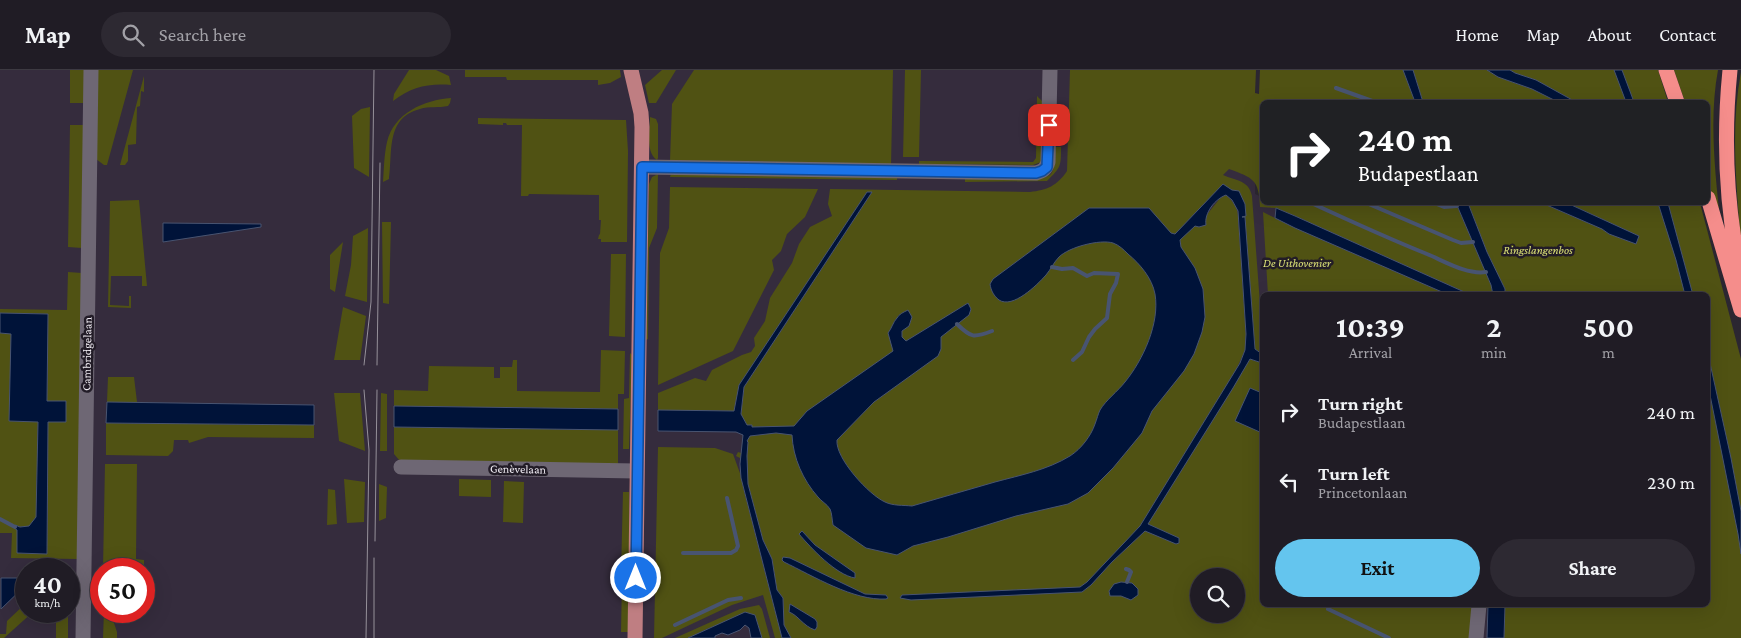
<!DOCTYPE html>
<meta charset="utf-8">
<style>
:root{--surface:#201c25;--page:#2d2932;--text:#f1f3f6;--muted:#a2a1a7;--line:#3d3a42;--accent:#64c5ee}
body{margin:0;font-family:"Crimson Pro",serif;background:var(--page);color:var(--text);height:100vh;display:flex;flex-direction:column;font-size:19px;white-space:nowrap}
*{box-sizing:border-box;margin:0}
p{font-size:16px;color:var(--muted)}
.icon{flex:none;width:28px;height:28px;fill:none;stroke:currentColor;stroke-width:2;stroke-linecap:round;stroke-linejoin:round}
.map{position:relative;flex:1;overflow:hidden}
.drawer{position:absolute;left:1260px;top:222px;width:450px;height:315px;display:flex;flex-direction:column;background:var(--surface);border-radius:8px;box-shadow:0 5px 20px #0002,0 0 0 1px var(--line)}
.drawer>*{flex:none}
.guide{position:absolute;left:1260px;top:30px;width:450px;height:105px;border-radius:8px;box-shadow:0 5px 20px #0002,0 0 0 1px var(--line);background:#202124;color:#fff;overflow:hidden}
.controls{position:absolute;left:1190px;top:498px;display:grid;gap:10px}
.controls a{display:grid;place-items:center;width:55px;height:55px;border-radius:50%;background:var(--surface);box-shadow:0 5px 20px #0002,0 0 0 1px var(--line);font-size:25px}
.speed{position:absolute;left:15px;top:488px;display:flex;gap:10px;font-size:25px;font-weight:700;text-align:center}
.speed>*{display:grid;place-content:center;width:65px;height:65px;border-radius:50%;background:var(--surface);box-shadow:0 5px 20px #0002,0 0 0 1px var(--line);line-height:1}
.speed small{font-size:12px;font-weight:400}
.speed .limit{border:8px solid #d22;background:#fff;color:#111}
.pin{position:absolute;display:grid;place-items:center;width:42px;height:42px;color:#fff;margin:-21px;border-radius:10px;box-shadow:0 2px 8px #0006}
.me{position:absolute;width:55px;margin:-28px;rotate:0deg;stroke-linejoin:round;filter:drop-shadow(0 0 4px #0008)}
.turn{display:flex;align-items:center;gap:18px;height:105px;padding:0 15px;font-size:22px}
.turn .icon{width:65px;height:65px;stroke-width:2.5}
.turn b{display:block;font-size:35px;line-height:42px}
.eta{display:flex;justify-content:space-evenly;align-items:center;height:85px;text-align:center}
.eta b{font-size:30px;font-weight:700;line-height:35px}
.cta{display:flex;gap:10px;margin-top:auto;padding:10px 15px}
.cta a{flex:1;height:58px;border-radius:30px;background:var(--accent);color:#111;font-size:20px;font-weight:700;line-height:58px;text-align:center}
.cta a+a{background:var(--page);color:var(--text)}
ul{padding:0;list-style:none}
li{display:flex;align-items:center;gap:15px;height:70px;padding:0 15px}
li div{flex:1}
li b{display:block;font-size:19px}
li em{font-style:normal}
header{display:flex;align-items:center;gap:30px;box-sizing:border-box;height:70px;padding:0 25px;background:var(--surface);border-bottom:1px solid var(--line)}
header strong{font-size:24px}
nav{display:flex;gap:28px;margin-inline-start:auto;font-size:18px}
.search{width:350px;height:45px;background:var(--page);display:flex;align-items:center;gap:12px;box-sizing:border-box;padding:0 18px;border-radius:28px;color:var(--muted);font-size:19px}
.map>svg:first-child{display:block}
.built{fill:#352c3d;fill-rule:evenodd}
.green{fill:#505213;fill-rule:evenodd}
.water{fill:#001339;stroke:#485471}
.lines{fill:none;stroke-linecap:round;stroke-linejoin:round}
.stream{stroke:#485471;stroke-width:4}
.minor{stroke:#6e6774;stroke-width:15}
.major{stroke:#bf7e82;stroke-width:15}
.highway{stroke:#f58d8b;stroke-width:15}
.tram{stroke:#96919a;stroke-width:1}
.route-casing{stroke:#114b97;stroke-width:12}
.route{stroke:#1a73e8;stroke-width:9}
.labels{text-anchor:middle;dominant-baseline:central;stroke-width:5;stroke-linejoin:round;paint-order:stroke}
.park-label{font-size:12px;font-style:italic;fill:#dde277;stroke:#221c27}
.street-label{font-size:12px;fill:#f0ecf3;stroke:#221c27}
</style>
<header>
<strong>Map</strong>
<div class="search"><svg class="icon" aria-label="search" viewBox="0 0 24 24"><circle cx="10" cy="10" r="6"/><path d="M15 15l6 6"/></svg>Search here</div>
<nav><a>Home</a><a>Map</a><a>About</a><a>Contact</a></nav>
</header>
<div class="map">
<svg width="1741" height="568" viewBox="0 0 1741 568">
<rect width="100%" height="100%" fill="#2b2631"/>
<path class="built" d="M0 0H1255V124L1262 127V132L1481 225H1262V535H1708L1741 568H0ZM26 499H69V541H26ZM101 499H144V541H101ZM1199 506H1236V544H1199Z"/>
<path class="green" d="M70 0H84V33H70Z
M97 0H133L107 95H104L96 89Z
M409 0H436L449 6 451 15C429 13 411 17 393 31L394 24Z
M465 0H620L621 7 610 13 598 15V10H507L506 7H465Z
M662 0H676L656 33H649L645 15Z
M694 0H893L891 96 670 91 672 34Z
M905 0H921L919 87H903Z
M1070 0H1256L1255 23 1259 24 1260 0H1403L1415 32H1262V132L1456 133 1491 215 1493 225H1471L1295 146 1276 138 1260 137C1259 109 1253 108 1229 99L1223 105C1236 111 1249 110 1252 126L1262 261V284L1255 279 1245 147 1238 148 1246 264 1245 280 1236 300 1241 303 1250 289 1262 293V535H1471L1473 537V568H791L784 555 783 528 777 520 772 489 763 470 742 413 782 568H775L763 525 732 535 662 568H654L658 377 715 378 733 384 741 406 740 388 736 386 738 382 741 383 743 365 751 355H747L741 345 744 317 872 122 739 315 734 341 658 340V323L695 308 706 311 712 300 742 285 751 282 755 276 754 268 765 251 770 228 792 193 799 174 810 157 832 146 828 134 830 119 1030 122C1047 120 1057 116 1067 101ZM1232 120 1246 146 1238 147C1238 138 1233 131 1226 125L1221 127 1205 147 1201 136ZM1199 506H1236V544H1199Z
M1413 0H1487L1498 7 1532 19 1558 32H1423Z
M1510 0H1658L1668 32H1576L1536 10 1515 3Z
M1674 0H1718C1709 47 1715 102 1720 149L1718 146 1708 109V32H1685Z
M1741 2V176C1737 118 1730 60 1741 2Z
M144 6V22L141 21 140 36 137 37 136 74 128 75V91L125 95H120Z
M1037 26 1043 32 1041 92 1033 95 919 94V91L1033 92 1036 88Z
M451 28 450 33 448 36C439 38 429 36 420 39 385 48 393 83 389 109L383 112C384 99 384 85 387 72 394 43 424 30 451 28Z
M370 37 369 107 354 98 352 46 361 39Z
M650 47 656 49 658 54V88L657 90C645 82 650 59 650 47Z
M478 48 626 50 628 81 627 172H601V169H598L599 165 600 164 601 150H599V125L529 124 528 126H521L522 55H507L506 53H503V55L478 54Z
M70 55H84L82 178 68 177Z
M1054 77H1061C1061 97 1061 97 1047 111L965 112V108C980 108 1042 114 1051 104 1056 97 1054 85 1054 77Z
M658 104 657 158 649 178 648 269 646 270 649 114 652 107Z
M671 104 897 107V110L670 107Z
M670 117 818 119 805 147 787 164 781 181 772 190 774 200 733 281 658 315 660 183 669 158Z
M139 130 147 216H142V206H111L110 235 129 236V226H131V238L108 237 110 131Z
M1468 133H1542L1602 159 1609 164 1636 174 1639 166 1567 133H1700L1741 289V568H1504L1505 535H1708V225H1505V219L1487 182Z
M1263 142 1295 158 1449 225H1268Z
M382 152H391L389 234 383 233Z
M368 158 367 232 345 226 351 195 353 166Z
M343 172 335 222 330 219V185Z
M611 184H626L625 267 609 266Z
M68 202 82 203 78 489 11 488 12 463H0V263H11L9 351H38L36 447 29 456 20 457 15 455V458L17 460V483L47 484 48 351 66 352V332L47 331 48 244 0 243V239L67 240Z
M343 237 366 246 360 290H334Z
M601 280 625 281 624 324H618V339L394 336V320L428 321 429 296 494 297V308H500V297H512L513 290H517V321L600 322Z
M630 283 632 285 629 379H623L624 329 629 328Z
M108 307H134L137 332H107Z
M334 323H360L365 381 339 371Z
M381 323 387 324V381H380Z
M106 353 314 355V368L208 367 189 373 188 370H174L173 381 168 386 106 385Z
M394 357 618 360V397L400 391 394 384Z
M105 394H137L136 489 144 490V501V499H103Z
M344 409 365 412 364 452 347 453Z
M459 409 491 410V427L459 426Z
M504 411 524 412 523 453 503 452Z
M379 414 387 417 386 448 379 451Z
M328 419 335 420 337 454 327 455Z
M623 422H629V504H621Z
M622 510H629L628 562H621Z
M26 533V541H34L4 568H0V564H6L7 551Z
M759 535 762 539 770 568H762L755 545 709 558 688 568H675L740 539Z
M56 541H68V568H56Z
M104 541H110L117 562V568H103Z"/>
<path class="water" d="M1403 0H1413L1423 32H1415Z
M1487 0H1510L1515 3 1536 10 1576 32H1558L1532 19 1498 7Z
M1614 0H1622L1634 32H1626Z
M1223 114 1232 120 1239 121 1245 134 1246 146 1242 147H1245L1255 279 1262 284V293L1250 289 1233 318 1148 454 1179 468V473L1176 474 1145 461 1112 492 1091 515 1082 522 911 530 900 528 902 525 1080 517 1087 512 1140 456 1240 293 1245 280 1246 264 1238 141 1232 130 1226 125C1215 129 1204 143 1206 155L1199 157 1195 156 1180 170 1181 177 1195 198 1203 219 1205 247 1202 262 1194 284 1184 301 1152 341 1142 363 1113 398 1088 423 1068 434 1016 446 948 467 913 476 897 485 866 478 833 455C832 450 832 443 830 439 827 434 821 431 818 427 803 410 793 388 792 365L776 363 750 366 747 371 748 372 747 386 748 414 763 470 772 489 777 520 783 528 784 555 791 568H782L741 408 740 394 743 365 736 362 658 361V340L734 341 739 315 867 122H872L744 317 741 344 747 355H752V357L794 356 807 341 893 281 888 263C892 258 893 252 897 248 899 244 904 242 908 240L912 247 909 256 902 261V267L906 271 968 233 971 239 969 245 941 267V279L938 286 874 332 837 370C835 388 869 425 885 432 893 436 903 435 912 436 940 428 967 420 995 412 1021 405 1047 400 1070 386 1081 379 1091 366 1095 354 1097 349 1098 344 1100 340 1106 330 1118 321 1125 312 1143 290 1160 253 1155 224 1152 208 1140 194 1128 184 1124 180 1119 175 1113 173 1100 169 1069 177 1059 187 1054 192 1051 199 1046 205 1037 215 1013 239 999 230 994 226 991 221 990 214L993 209 1089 138H1149L1171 163 1175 164Z
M1456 133H1468L1487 182 1505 219V225H1493L1491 215Z
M1542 133H1567L1639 166 1636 174 1609 164 1602 159Z
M1658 133H1668L1693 225H1685L1676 190Z
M1276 138 1295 146 1471 225H1449L1295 158 1275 148Z
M163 153 261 154V157L163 172Z
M0 243 48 244 47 331H66V352H48L47 484 17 483V460L14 458 15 455 20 457 29 456 36 447 38 352 9 351 11 264 0 263Z
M1708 284 1731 388 1741 441V484L1738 464 1708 315Z
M1250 318 1262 323V363L1235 351Z
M107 332 314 335V355L106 353Z
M394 336 618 339V360L394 357Z
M802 461 815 475 855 503V508C836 505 811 478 799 464Z
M783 487 790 488 865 524 886 525 888 528 886 529C854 531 813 506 784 492L782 490Z
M1 508H26V515L1 539Z
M1121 512 1132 513 1138 519V525L1131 530 1121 526H1110L1109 521 1114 514Z
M790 534 815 549 817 552V557L815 560C803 556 798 545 789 542Z
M1488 535H1505L1504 568H1487Z
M745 542 755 545 762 568H751L749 558 745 555 740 560 728 565 722 563 715 566V568H688Z"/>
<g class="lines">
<path class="stream" d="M1336 18 1375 32
M1309 132C1348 150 1387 168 1427 184 1444 191 1467 205 1486 202
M1364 132 1453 170 1461 173 1473 172
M1432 132 1444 137 1457 136
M1052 197 1062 199 1073 198 1087 206 1094 203 1118 204 1116 213 1110 224 1107 248 1095 259 1089 267 1082 282 1073 290
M957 254C971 268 974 268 992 261
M0 449 15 457
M683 483H731L736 480 738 476 727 428
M1126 499 1129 500 1131 502 1127 512
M1328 539 1389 568
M675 555 728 530 741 528"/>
<path class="minor" d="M642 97 1036 103C1043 101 1046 99 1048 92L1050 0
M401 397 636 401
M83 568 91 0
M1476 568 1479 535"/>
<path class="major" d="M631 0 641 43 642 57 635 568"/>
<path class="highway" d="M1666 0 1677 32
M1730 0C1723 70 1726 138 1741 207
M1708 128 1741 240"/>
<path class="tram" d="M364 295 371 232 374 0
M377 295 380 93
M364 320 369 380 366 568
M375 471 377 320
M374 568V488"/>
</g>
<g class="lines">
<g class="route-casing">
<path id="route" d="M636 508 642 97 1036 103 1042 101 1047 97 1049 55"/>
</g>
<use href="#route" class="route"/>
</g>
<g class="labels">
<g class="park-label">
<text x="1538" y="180">Ringslangenbos</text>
<text x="1297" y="193">De Uithovenier</text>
</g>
<g class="street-label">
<text transform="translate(87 284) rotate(-89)">Cambridgelaan</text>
<text transform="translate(518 399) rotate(1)">Genèvelaan</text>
</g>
</g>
</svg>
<div class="controls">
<a><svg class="icon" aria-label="search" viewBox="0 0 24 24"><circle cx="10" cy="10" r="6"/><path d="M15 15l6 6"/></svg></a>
</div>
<div class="speed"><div>40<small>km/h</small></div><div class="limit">50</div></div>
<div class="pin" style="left:1049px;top:55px;background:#d93025"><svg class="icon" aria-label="arrive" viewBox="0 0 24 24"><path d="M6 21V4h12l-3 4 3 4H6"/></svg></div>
<svg class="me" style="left:636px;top:508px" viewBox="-20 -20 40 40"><circle r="17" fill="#1a73e8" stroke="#fff" stroke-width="3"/><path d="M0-11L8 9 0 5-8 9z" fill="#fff"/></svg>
<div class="guide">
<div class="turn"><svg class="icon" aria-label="right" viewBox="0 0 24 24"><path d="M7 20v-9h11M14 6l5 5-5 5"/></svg><div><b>240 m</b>Budapestlaan</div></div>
</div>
<section class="drawer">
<div class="eta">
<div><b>10:39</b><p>Arrival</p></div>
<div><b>2</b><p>min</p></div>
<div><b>500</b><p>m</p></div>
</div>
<ul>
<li><svg class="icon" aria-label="right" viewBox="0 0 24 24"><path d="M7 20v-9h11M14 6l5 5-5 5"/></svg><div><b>Turn right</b><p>Budapestlaan</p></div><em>240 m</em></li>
<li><svg class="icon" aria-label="left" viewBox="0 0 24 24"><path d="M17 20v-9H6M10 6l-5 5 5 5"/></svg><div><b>Turn left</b><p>Princetonlaan</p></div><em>230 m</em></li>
</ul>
<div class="cta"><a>Exit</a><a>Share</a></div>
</section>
</div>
